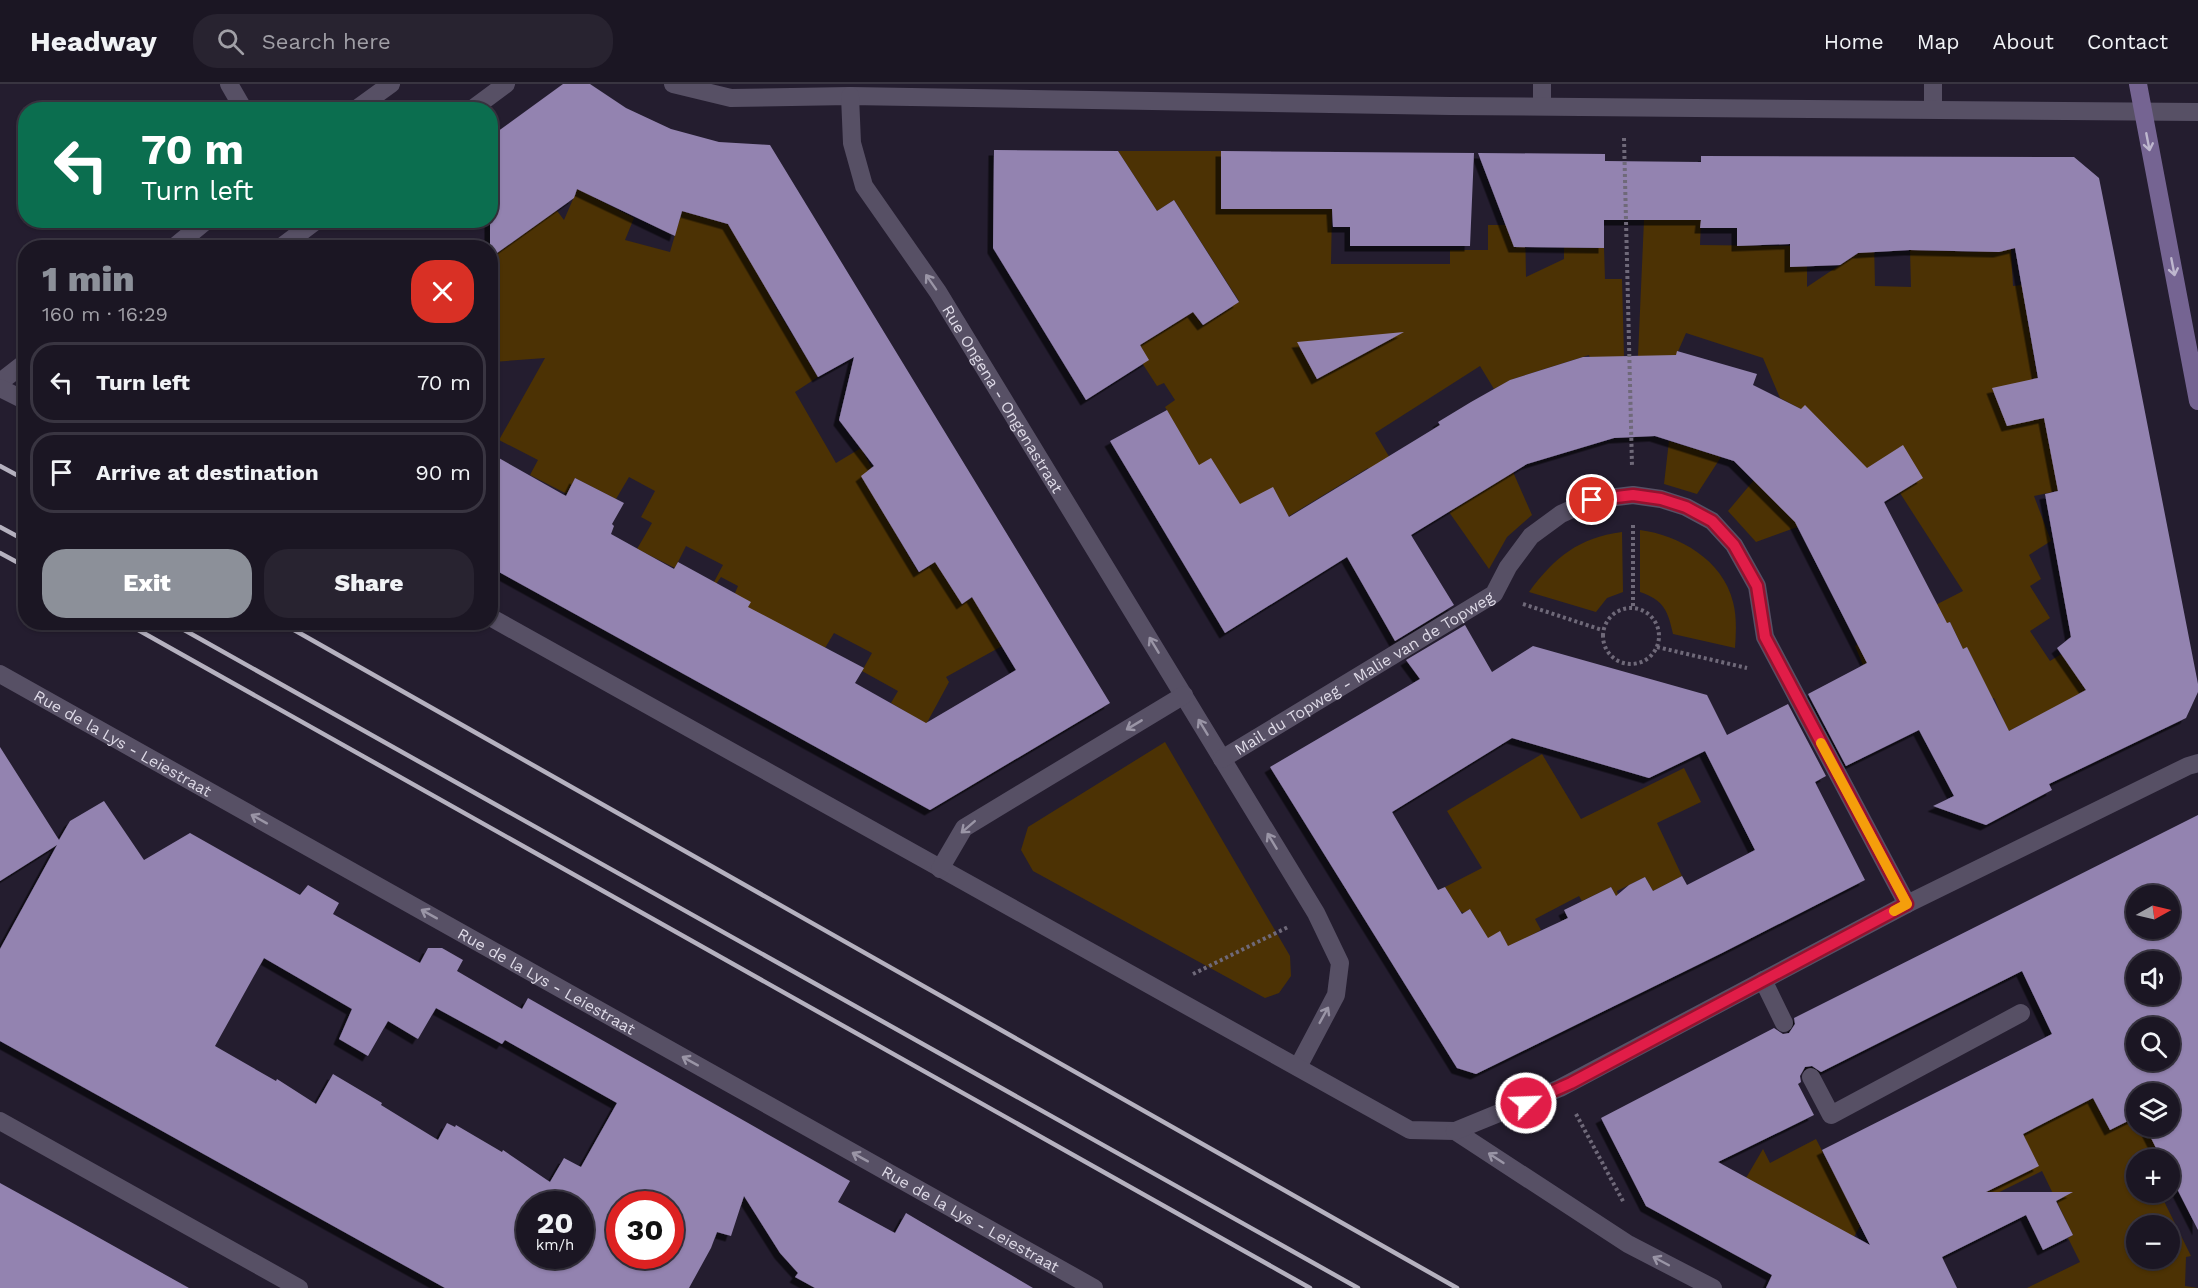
<!DOCTYPE html>
<meta charset="utf-8">
<style>
:root{--surface:#1b1623;--page:#282330;--text:#f1f3f6;--muted:#a09fa6;--line:#393541;--accent:#8c9099}
body{margin:0;font-family:"Work Sans",sans-serif;background:var(--page);color:var(--text);height:100vh;display:flex;flex-direction:column;font-size:22px;white-space:nowrap}
*{box-sizing:border-box;margin:0}
p{font-size:20px;color:var(--muted)}
.icon{flex:none;width:33px;height:33px;fill:none;stroke:currentColor;stroke-width:2;stroke-linecap:round;stroke-linejoin:round}
.map{position:relative;flex:1;overflow:hidden}
.details{position:absolute;left:18px;top:156px;width:480px;height:390px;display:flex;flex-direction:column;background:var(--surface);border-radius:24px;box-shadow:0 2px 4px #0004,0 0 0 2px var(--line)}
.details>*{flex:none}
.guide{position:absolute;left:18px;top:18px;width:480px;height:126px;border-radius:24px;box-shadow:0 2px 4px #0004,0 0 0 2px var(--line);background:#0b6e4f;color:#fff;overflow:hidden}
.needle{width:39px;rotate:82deg}
.controls{position:absolute;left:2126px;top:801px;display:grid;gap:12px}
.controls a{display:grid;place-items:center;width:54px;height:54px;border-radius:50%;background:var(--surface);box-shadow:0 2px 4px #0004,0 0 0 2px var(--line);font-size:30px}
.speed{position:absolute;left:516px;top:1107px;display:flex;gap:12px;font-size:30px;font-weight:700;text-align:center}
.speed>*{display:grid;place-content:center;width:78px;height:78px;border-radius:50%;background:var(--surface);box-shadow:0 2px 4px #0004,0 0 0 2px var(--line);line-height:1}
.speed small{font-size:15px;font-weight:400}
.speed .limit{border:9px solid #d22;background:#fff;color:#111}
.pin{position:absolute;display:grid;place-items:center;width:51px;height:51px;color:#fff;margin:-26px;border:3px solid #fff;border-radius:50%;box-shadow:0 2px 6px #0007}
.me{position:absolute;width:66px;margin:-33px;rotate:66deg;stroke-linejoin:round;filter:drop-shadow(0 0 4px #0008)}
.turn{display:flex;align-items:center;gap:21px;height:126px;padding:0 24px;font-size:27px}
.turn .icon{width:78px;height:78px;stroke-width:2.5}
.turn b{display:block;font-size:42px;line-height:51px}
.round{display:grid;place-items:center;flex:none;width:63px;height:63px;border-radius:24px;background:var(--page)}
.headline{display:flex;align-items:center;justify-content:space-between;height:102px;padding:0 24px}
h1{font-size:36px;font-weight:800;line-height:45px;color:var(--accent)}
.cta{display:flex;gap:12px;margin-top:auto;padding:12px 24px}
.cta a{flex:1;height:69px;border-radius:24px;background:var(--accent);color:#fff;font-size:24px;font-weight:800;line-height:69px;text-align:center}
.cta a+a{background:var(--page);color:var(--text)}
ul{padding:0;list-style:none}
li{display:flex;align-items:center;gap:18px;height:81px;margin:0 12px 9px;padding:0 12px;border:3px solid var(--line);border-radius:24px}
li div{flex:1}
li b{display:block;font-size:22px}
li em{font-style:normal}
header{display:flex;align-items:center;gap:36px;box-sizing:border-box;height:84px;padding:0 30px;background:var(--surface);border-bottom:2px solid var(--line)}
header strong{font-size:28px}
nav{display:flex;gap:33px;margin-inline-start:auto;font-size:21px}
.search{width:420px;height:54px;background:var(--page);display:flex;align-items:center;gap:15px;box-sizing:border-box;padding:0 21px;border-radius:24px;color:var(--muted);font-size:22px}
.map>svg:first-child{display:block}
.green{fill:#4c3204;fill-rule:evenodd}
.building{fill:#9383b0;fill-rule:evenodd;filter:url(#shadow)}
.lines{fill:none;stroke-linecap:round;stroke-linejoin:round}
.path{stroke:#6f6979;stroke-width:4;stroke-dasharray:3 3;stroke-linecap:butt}
.lane{stroke:#575065;stroke-width:18}
.street{stroke:#575065;stroke-width:18}
.secondary{stroke:#756492;stroke-width:18}
.rail{stroke:#b5b1bf;stroke-width:4.5}
.oneway{stroke:#beb7ce}
.oneway2{stroke:#9a95a6}
.route-casing{stroke:#92132f;stroke-width:15}
.route{stroke:#e11d48;stroke-width:10}
.slow{stroke:#f59e0b;stroke-width:10}
.labels{text-anchor:middle;dominant-baseline:central;stroke-width:6;stroke-linejoin:round;paint-order:stroke}
.street-label{font-size:16px;fill:#dedae7;stroke:#1b1425}
</style>
<header>
<strong>Headway</strong>
<div class="search"><svg class="icon" aria-label="search" viewBox="0 0 24 24"><circle cx="10" cy="10" r="6"/><path d="M15 15l6 6"/></svg>Search here</div>
<nav><a>Home</a><a>Map</a><a>About</a><a>Contact</a></nav>
</header>
<div class="map">
<svg width="2198" height="1204" viewBox="0 0 2198 1204">
<defs>
<filter id="shadow"><feDropShadow dx="-5.5" dy="5.5" stdDeviation="0" flood-color="#0009"/></filter>
</defs>
<rect width="100%" height="100%" fill="#241d2f"/>
<path class="green" d="M1118 67H1221V124L1332 125 1331 180H1450V166H1488V141H1525L1526 193 1564 175V144L1577 164H1604L1605 195H1622L1624 273 1590 274 1589 271 1513 295 1494 305 1480 282 1375 349 1419 423 1400 434 1368 384 1258 451 1196 383 1177 344 1165 323 1175 316 1164 299 1157 302 1133 265 1139 141 1202 241 1239 217 1174 116 1157 127Z
M593 69 610 81 588 110 634 134 625 156 670 168 682 127 728 140 776 213 772 217 818 293 795 308 836 379 861 364 880 399 871 406 918 488 948 470 962 520 982 507 1002 562 946 593 949 598 923 646 904 636 908 629 891 619 898 607 862 587 872 569 834 549 825 564 784 542 765 578 735 509 738 502 721 493 716 500 714 498 723 481 686 462 675 484 637 465 652 439 641 433 655 407 629 393 616 415 575 394 567 410 530 391 538 376 499 356 545 274 492 278 491 280V174L523 150 545 111 564 136Z
M1644 136H1701L1700 161 1790 162V182H1807V203L1874 158 1875 202 1911 203 1910 166 1978 168 1979 159 2017 164 2011 165 2013 202 2022 201 2044 334 2062 406 2034 412 2051 457 2029 471 2041 495 2030 502 2050 534 2030 547 2050 577 2071 564 2083 601 2093 622 2037 649 2030 636 2003 650 1997 638 2003 635 1994 614 1988 616 1979 587 1967 564 1963 565 1950 538 1863 581 1855 562 1963 507 1900 409 1878 419 1801 325 1780 314 1763 274 1686 249 1676 272H1638Z
M1669 357 1721 373 1697 410 1664 400Z
M1513 388 1532 431 1507 453 1489 485 1449 428Z
M1754 396 1800 442 1756 458 1728 427Z
M1640 446C1679 451 1723 476 1733 518 1737 533 1736 549 1735 564L1673 550C1668 527 1664 516 1640 508Z
M1622 448 1623 508 1607 514 1596 528 1529 508C1555 473 1578 454 1622 448Z
M1165 658 1290 872 1291 892 1279 909 1265 914 1033 787 1021 766 1028 743Z
M1542 670 1581 735 1684 684 1701 718 1657 739 1682 792 1653 807 1645 793 1617 807 1618 811 1616 812 1611 803 1582 817 1579 812 1535 835 1541 846 1510 863 1501 921 1469 837 1475 833 1470 825 1464 829 1460 827 1445 803 1482 784 1447 727Z
M2093 1014 2110 1046 2136 1033V1042H2169L2177 1056 2162 1075 2136 1076V1108L2160 1109 2191 1172 2186 1173 2185 1202 2198 1204H2027L2080 1178 2068 1154 2073 1151 2042 1087 1898 1158 1860 1142 1838 1182 1746 1094 1763 1065 1770 1079 1816 1055 1857 1134ZM2136 1142H2169V1174H2136Z"/>
<path class="building" d="M563 0H590L626 24 671 45 719 58 770 61 1110 619 930 726 490 483V369L566 412 575 394 624 419 612 440 614 442 611 450 674 485 678 478 751 518 748 523 864 584 855 599 926 639 1016 586 972 513 962 520 935 478 919 488 861 392 874 382 839 336 854 273 818 293 728 140 682 127 675 152 577 105 574 114 490 174V53Z
M994 66 1118 67 1157 127 1174 116 1239 218 1203 241 1193 228 1140 261 1149 276 1086 316 993 164Z
M1221 67 1474 69 1470 162H1350V143H1333L1332 125H1221Z
M1478 69 1605 70V77L1701 78V72L2074 73 2099 94 2114 169 2198 600V608L2186 634 2049 700 2052 706 1986 741 1933 722 1954 712 1919 646 1846 682 1808 610 1867 579 1795 438 1734 377 1655 352 1614 354 1527 380 1411 451 1454 521 1395 557 1347 473 1225 549 1110 357 1167 326 1199 381 1211 374 1240 420 1273 403 1289 433 1440 341 1438 338 1471 318 1510 296 1583 273 1676 271 1677 267 1757 290 1753 301 1801 325 1805 321 1867 384 1903 361 1923 394 1884 418 1947 539 1950 538 1963 565 1967 563 2009 647 2086 606 2057 564 2071 553 2045 410 2058 407 2044 334 2007 342 1992 304 2038 294 2015 164 1999 168 1910 166 1858 169 1840 181 1790 183V160L1737 162V144H1700L1701 136H1604V164L1514 163Z
M1404 248 1317 295 1297 258Z
M1465 541 1492 588 1533 562 1707 611 1727 651 1788 620 1826 692 1815 698 1865 796 1722 869 1476 990 1457 984 1270 683 1420 595 1406 576ZM1512 654 1649 694 1705 667 1755 766 1687 801 1682 792 1653 807 1645 793 1629 801 1616 812 1611 803 1564 826 1568 834 1508 862 1500 847 1488 854 1470 825 1462 830 1445 803 1438 806 1392 728Z
M0 663 59 756 70 737 104 717 144 776 190 749 300 811 308 801 339 819 333 830 420 879 428 864H442L463 876 457 887 522 925 528 914 850 1097 838 1118 895 1149 906 1129 1033 1204H815L795 1193 798 1189 780 1169 744 1112 731 1152 717 1148 711 1164 689 1204H445L0 957V865L57 761 0 797ZM264 874 352 925 339 955 368 972 388 937 418 955 436 924 502 960 505 956 617 1019 581 1083 564 1074 550 1098 503 1066 502 1068 456 1041 455 1043 447 1039 438 1056 381 1021 382 1019 333 990 316 1020 277 995 276 997 215 962ZM530 1120H580V1172H530ZM620 1120H670V1172H620Z
M2198 731V1146L2169 1089V1076H2162L2145 1042H2169V1010H2136V1033L2110 1046 2093 1014 2023 1050 2039 1082 1986 1108H2073L2056 1117 2073 1151 2043 1166 2026 1131 1942 1173 1957 1204H1766L1772 1191 1646 1122 1601 1034 1774 944 1783 950 1789 949 1795 940 1794 934ZM2136 812H2169V844H2136ZM2136 878H2169V910H2136ZM2022 887 2052 950 1822 1066 1870 1161 1718 1078 1814 1031 1798 1000 1801 998 1800 992 1805 983 1812 982 1821 988ZM2136 944H2169V976H2136Z
M0 1099 69 1137 189 1204H0Z"/>
<g class="lines">
<path class="path" d="M1624 54 1632 382
M1633 441V523
M1523 520 1602 546
M1603 552a28 28 0 1 1 56 0a28 28 0 1 1-56 0Z
M1657 563 1747 584
M1193 890 1288 843
M1576 1030 1624 1119"/>
<path class="lane" d="M1542 22V0
M1933 25V0
M1763 896 1784 939
M1811 993 1831 1031 2021 929"/>
<g class="street">
<path d="M229 0 244 26"/>
<path d="M673 0 731 14 850 12 1450 22 2198 28"/>
<path id="s1" d="M850 12 852 59 864 102 938 208 1316 829 1340 879 1336 911 1298 983"/>
<path d="M355 26 391 0"/>
<path d="M471 26 506 0"/>
<path d="M173 164 207 136"/>
<path d="M280 164 317 136"/>
<path d="M0 298 26 278"/>
<path d="M0 304 26 317"/>
<path d="M490 533C796 705 1104 874 1410 1046L1455 1047 1628 1160 1713 1204"/>
<path id="s2" d="M0 590 1094 1204"/>
<path id="s3" d="M1222 675 1494 510 1508 483 1531 452 1561 430 1592 416 1633 411 1661 415 1686 423 1712 437 1734 461 1757 502 1765 553 1907 820"/>
<path d="M940 785 964 744 1184 611"/>
<path d="M0 1037 299 1204"/>
<path d="M1455 1047 1560 1004 1907 820 2188 682 2198 679"/>
</g>
<path class="secondary" d="M2138 0 2198 317"/>
<path class="rail" d="M0 382 26 396
M0 443 26 457
M0 469 26 483
M124 538 1310 1204
M170 538 1358 1204
M280 538 1457 1204"/>
</g>
<defs><path id="oneway-shaft" d="M-6 0H5M1.5-3L5.5 0L1.5 3" fill="none" stroke-width="1.6" stroke-linecap="round" stroke-linejoin="round" transform="scale(1.5)"/></defs>
<g class="oneway">
<use href="#oneway-shaft" transform="translate(2148 58) rotate(79)"/>
<use href="#oneway-shaft" transform="translate(2173 183) rotate(79)"/>
</g>
<g class="oneway2">
<use href="#oneway-shaft" transform="translate(931 198) rotate(-125)"/>
<use href="#oneway-shaft" transform="translate(1154 561) rotate(-121)"/>
<use href="#oneway-shaft" transform="translate(1134 641) rotate(149)"/>
<use href="#oneway-shaft" transform="translate(1203 643) rotate(-121)"/>
<use href="#oneway-shaft" transform="translate(259 735) rotate(-151)"/>
<use href="#oneway-shaft" transform="translate(968 743) rotate(139)"/>
<use href="#oneway-shaft" transform="translate(1272 757) rotate(-121)"/>
<use href="#oneway-shaft" transform="translate(429 830) rotate(-151)"/>
<use href="#oneway-shaft" transform="translate(1324 931) rotate(-61)"/>
<use href="#oneway-shaft" transform="translate(690 977) rotate(-151)"/>
<use href="#oneway-shaft" transform="translate(860 1073) rotate(-151)"/>
<use href="#oneway-shaft" transform="translate(1496 1074) rotate(-147)"/>
<use href="#oneway-shaft" transform="translate(1661 1177) rotate(-152)"/>
</g>
<g class="lines">
<g class="route-casing">
<path id="route" d="M1526 1019 1571 999 1907 820 1765 553 1757 502 1734 461 1712 437 1686 423 1661 415 1633 411 1592 416"/>
</g>
<use href="#route" class="route"/>
<path class="slow" d="M1821 659 1907 820 1894 827"/>
</g>
<g class="labels">
<g class="street-label">
<text stroke="none"><textPath href="#s1" startOffset="346">Rue Ongena - Ongenastraat</textPath></text>
<text stroke="none"><textPath href="#s3" startOffset="166">Mail du Topweg - Malie van de Topweg</textPath></text>
<text stroke="none"><textPath href="#s2" startOffset="141">Rue de la Lys - Leiestraat</textPath></text>
<text stroke="none"><textPath href="#s2" startOffset="627">Rue de la Lys - Leiestraat</textPath></text>
<text stroke="none"><textPath href="#s2" startOffset="1113">Rue de la Lys - Leiestraat</textPath></text>
</g>
</g>
</svg>
<div class="controls">
<a><svg class="needle" viewBox="-14 -14 28 28"><path d="M0-13l5 13h-10z" fill="#e53935"/><path d="M0 13l5-13h-10z" fill="#a09fa6"/></svg></a>
<a><svg class="icon" aria-label="sound" viewBox="0 0 24 24"><path d="M4 9h4l5-4v14l-5-4H4zM17 9q2 3 0 6"/></svg></a>
<a><svg class="icon" aria-label="search" viewBox="0 0 24 24"><circle cx="10" cy="10" r="6"/><path d="M15 15l6 6"/></svg></a>
<a><svg class="icon" aria-label="layers" viewBox="0 0 24 24"><path d="M12 4l9 5-9 5-9-5zM3 14l9 5 9-5"/></svg></a>
<a>+</a>
<a>−</a>
</div>
<div class="speed"><div>20<small>km/h</small></div><div class="limit">30</div></div>
<div class="pin" style="left:1592px;top:416px;background:#d93025"><svg class="icon" aria-label="arrive" viewBox="0 0 24 24"><path d="M6 21V4h12l-3 4 3 4H6"/></svg></div>
<svg class="me" style="left:1526px;top:1019px" viewBox="-20 -20 40 40"><circle r="17" fill="#e11d48" stroke="#fff" stroke-width="3"/><path d="M0-11L8 9 0 5-8 9z" fill="#fff"/></svg>
<div class="guide">
<div class="turn"><svg class="icon" aria-label="left" viewBox="0 0 24 24"><path d="M17 20v-9H6M10 6l-5 5 5 5"/></svg><div><b>70 m</b>Turn left</div></div>
</div>
<section class="details">
<div class="headline"><div><h1>1 min</h1><p>160 m · 16:29</p></div><a class="round" style="background:#d93025;color:#fff"><svg class="icon" aria-label="close" viewBox="0 0 24 24"><path d="M6 6l12 12M18 6L6 18"/></svg></a></div>
<ul>
<li><svg class="icon" aria-label="left" viewBox="0 0 24 24"><path d="M17 20v-9H6M10 6l-5 5 5 5"/></svg><div><b>Turn left</b></div><em>70 m</em></li>
<li><svg class="icon" aria-label="arrive" viewBox="0 0 24 24"><path d="M6 21V4h12l-3 4 3 4H6"/></svg><div><b>Arrive at destination</b></div><em>90 m</em></li>
</ul>
<div class="cta"><a>Exit</a><a>Share</a></div>
</section>
</div>
